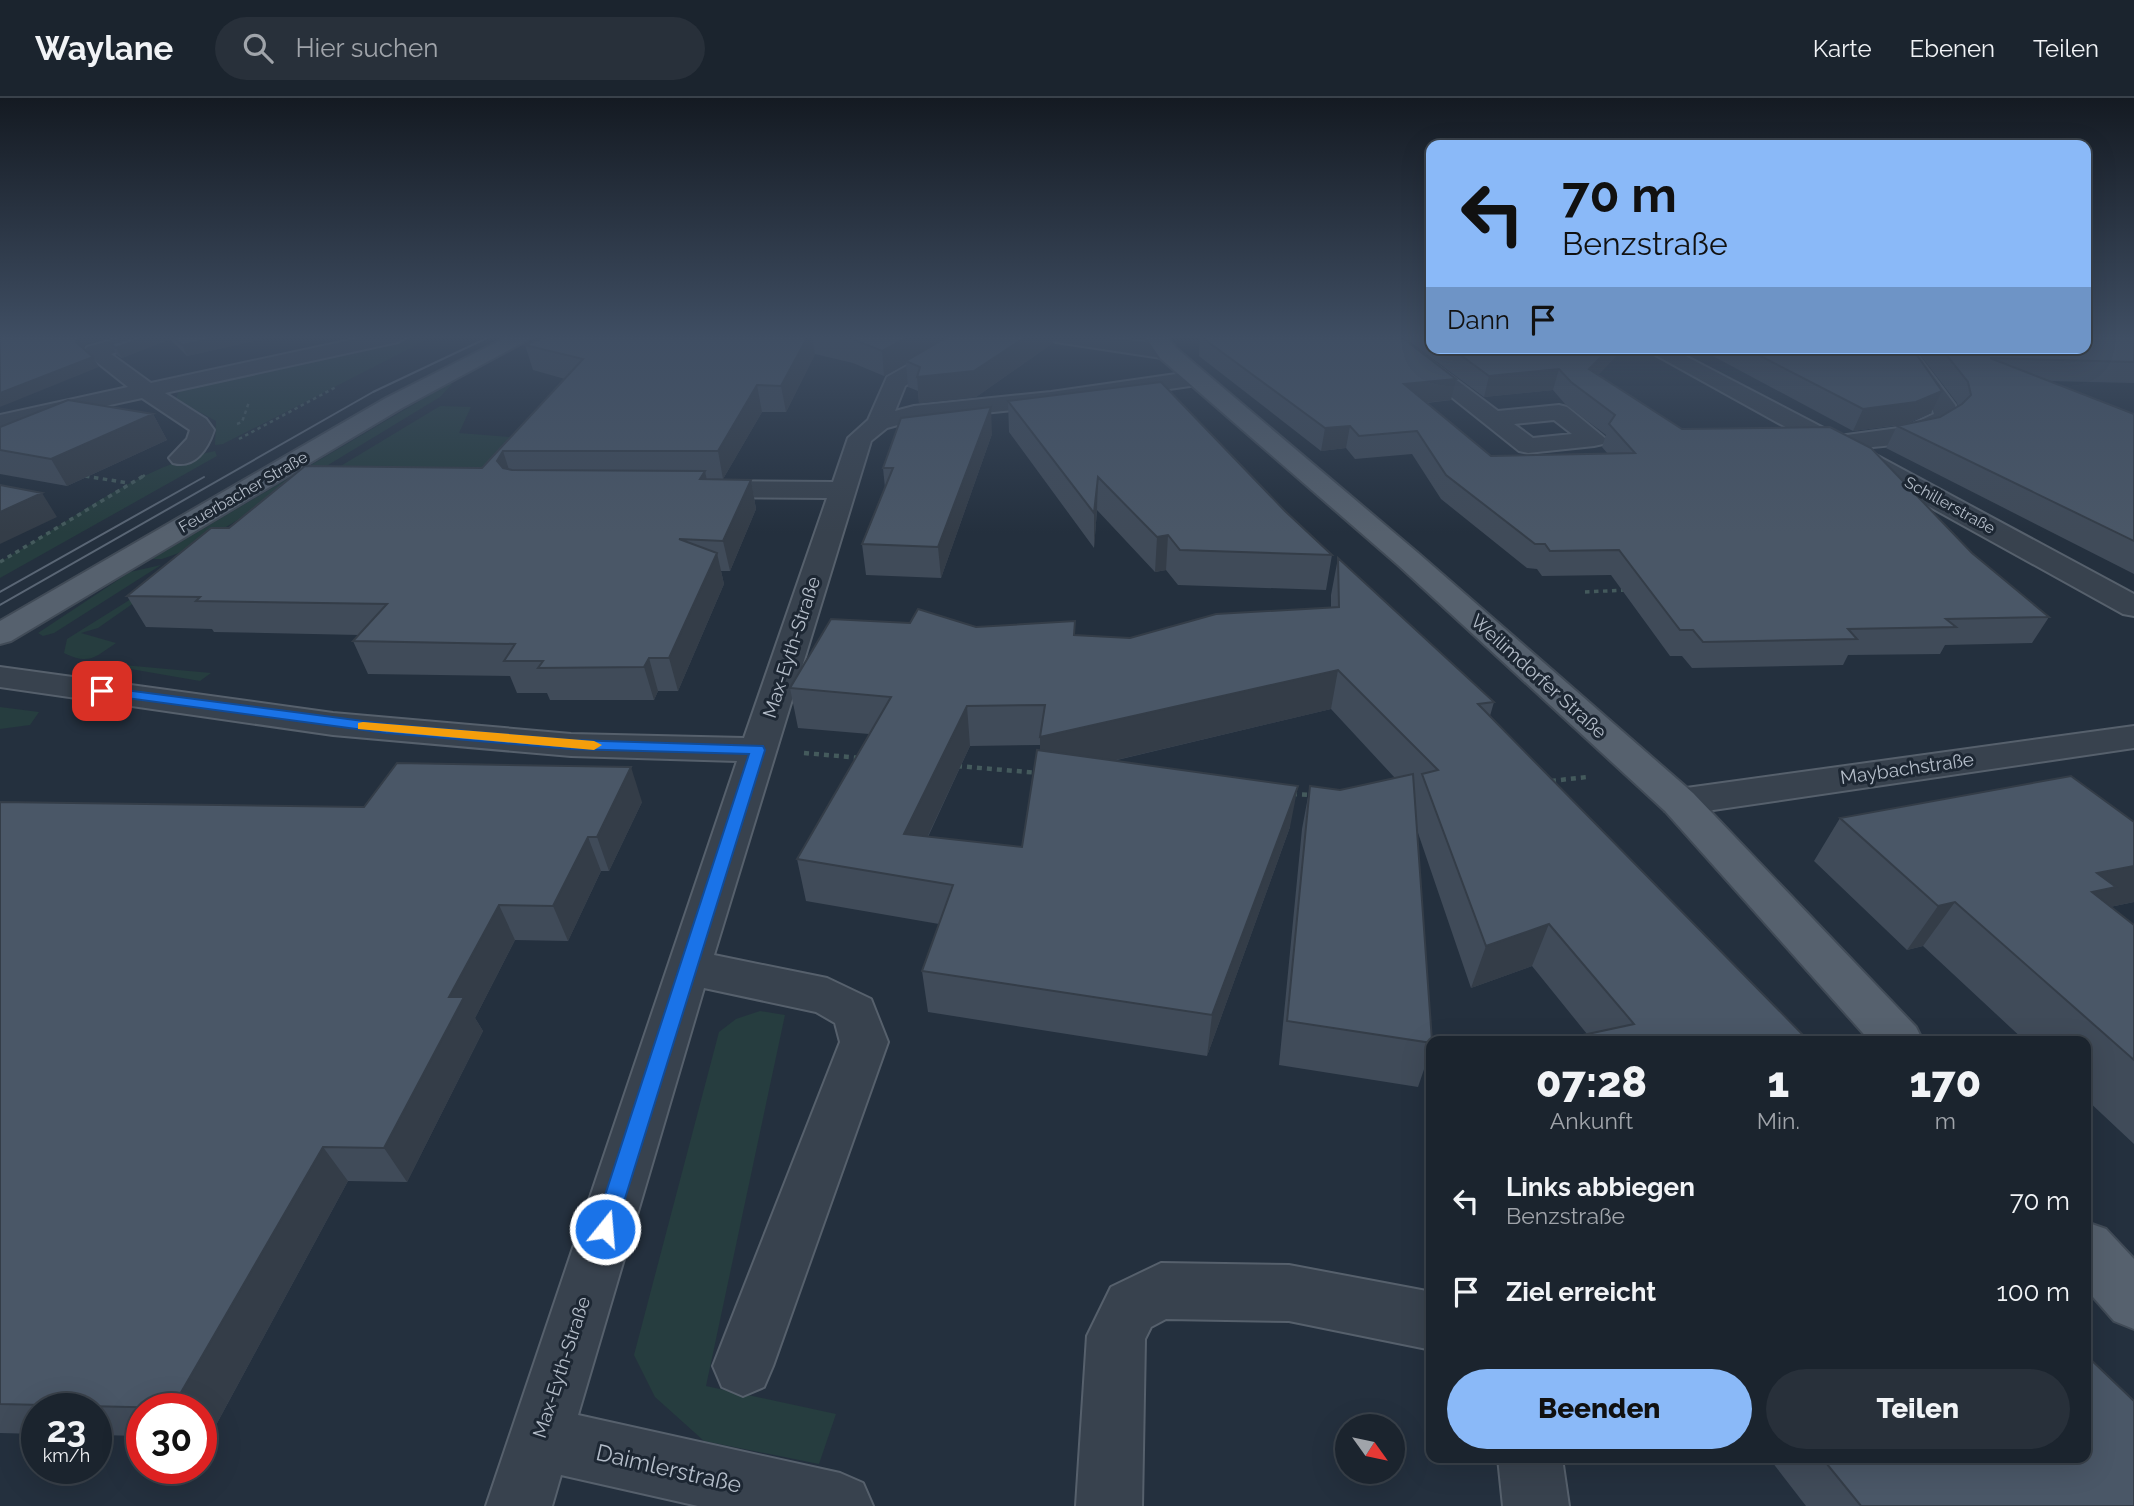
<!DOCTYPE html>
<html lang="de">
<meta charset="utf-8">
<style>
:root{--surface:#1b242e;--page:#28303a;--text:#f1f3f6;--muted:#a0a4aa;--line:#39414a;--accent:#8ab9f8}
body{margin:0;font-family:Raleway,sans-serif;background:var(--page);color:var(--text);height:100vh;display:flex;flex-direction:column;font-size:26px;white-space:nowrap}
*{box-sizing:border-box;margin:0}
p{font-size:23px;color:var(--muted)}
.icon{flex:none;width:38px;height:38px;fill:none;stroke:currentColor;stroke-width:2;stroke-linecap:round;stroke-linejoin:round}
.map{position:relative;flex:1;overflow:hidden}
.side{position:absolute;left:1426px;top:938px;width:665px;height:427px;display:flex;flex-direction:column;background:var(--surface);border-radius:14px;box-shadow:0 7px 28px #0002,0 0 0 2px var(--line)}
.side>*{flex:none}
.hud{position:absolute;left:1426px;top:42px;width:665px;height:214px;border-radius:14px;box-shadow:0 7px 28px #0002,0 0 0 2px var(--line);background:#8ab9f8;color:#111;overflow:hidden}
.needle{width:46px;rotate:123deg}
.controls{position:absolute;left:1335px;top:1316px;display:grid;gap:14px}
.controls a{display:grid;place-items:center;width:70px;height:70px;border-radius:50%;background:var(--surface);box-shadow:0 7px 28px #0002,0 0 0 2px var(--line);font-size:35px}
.speed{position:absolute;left:21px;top:1295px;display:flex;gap:14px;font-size:35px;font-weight:700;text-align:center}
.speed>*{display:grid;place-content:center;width:91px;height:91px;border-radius:50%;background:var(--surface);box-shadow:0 7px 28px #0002,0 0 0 2px var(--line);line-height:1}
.speed small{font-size:18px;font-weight:400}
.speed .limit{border:10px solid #d22;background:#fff;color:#111}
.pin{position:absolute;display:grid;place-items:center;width:60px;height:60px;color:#fff;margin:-30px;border-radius:14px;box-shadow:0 4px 10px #0006}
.me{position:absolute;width:77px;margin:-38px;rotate:17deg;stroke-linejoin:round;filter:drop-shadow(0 0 5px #0008)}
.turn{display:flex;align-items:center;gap:24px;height:147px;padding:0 21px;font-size:32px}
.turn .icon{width:91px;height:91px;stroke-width:2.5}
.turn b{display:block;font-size:49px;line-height:60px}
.then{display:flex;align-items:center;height:66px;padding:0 21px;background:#0003;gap:14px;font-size:26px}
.eta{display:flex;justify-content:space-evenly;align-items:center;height:119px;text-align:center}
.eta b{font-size:42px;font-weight:800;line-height:49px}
.cta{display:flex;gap:14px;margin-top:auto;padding:14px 21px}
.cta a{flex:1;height:80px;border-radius:42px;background:var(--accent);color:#111;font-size:28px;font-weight:800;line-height:80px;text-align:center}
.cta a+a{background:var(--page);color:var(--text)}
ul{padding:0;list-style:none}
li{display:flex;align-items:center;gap:21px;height:91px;padding:0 21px}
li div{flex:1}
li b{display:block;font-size:26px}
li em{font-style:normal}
header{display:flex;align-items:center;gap:42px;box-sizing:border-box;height:98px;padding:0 35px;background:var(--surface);border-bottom:2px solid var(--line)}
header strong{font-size:33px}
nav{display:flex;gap:38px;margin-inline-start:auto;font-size:24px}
.search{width:490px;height:63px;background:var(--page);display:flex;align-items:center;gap:18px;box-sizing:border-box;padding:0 24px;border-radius:38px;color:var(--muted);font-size:26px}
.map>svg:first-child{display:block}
.green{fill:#263d3f}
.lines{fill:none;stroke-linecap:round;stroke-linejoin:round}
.minor-casing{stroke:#56606c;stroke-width:4}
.major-casing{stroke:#414b57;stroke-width:4}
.path-far2{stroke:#445a5c;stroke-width:2.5;stroke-dasharray:3.5 3.5;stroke-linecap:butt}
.path-far1{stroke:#445a5c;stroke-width:3.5;stroke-dasharray:4.5 4.5;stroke-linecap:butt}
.path{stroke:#445a5c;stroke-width:4.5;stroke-dasharray:5 5;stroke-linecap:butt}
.minor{fill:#38424e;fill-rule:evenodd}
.major{fill:#56616e;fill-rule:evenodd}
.tram{stroke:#5a6675;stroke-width:2}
.wall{fill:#404b59;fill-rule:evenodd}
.shaded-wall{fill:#343d48}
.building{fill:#4a5767;stroke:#343d48;stroke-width:2}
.route{fill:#1a73e8;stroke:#114b97;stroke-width:2}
.slow{fill:#f59e0b}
.labels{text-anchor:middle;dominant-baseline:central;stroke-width:6;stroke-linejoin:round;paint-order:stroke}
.far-street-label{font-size:16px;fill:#b4bdc9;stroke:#1d2733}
.street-label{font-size:19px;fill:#b4bdc9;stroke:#1d2733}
.near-street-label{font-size:23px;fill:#b4bdc9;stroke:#1d2733}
</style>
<header>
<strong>Waylane</strong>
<div class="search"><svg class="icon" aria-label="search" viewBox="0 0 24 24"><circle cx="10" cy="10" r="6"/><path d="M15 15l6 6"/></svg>Hier suchen</div>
<nav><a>Karte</a><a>Ebenen</a><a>Teilen</a></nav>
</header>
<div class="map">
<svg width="2134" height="1408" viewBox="0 0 2134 1408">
<rect width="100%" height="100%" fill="#24303e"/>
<path class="green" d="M423 238H434L223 346 215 347 216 323 176 301 179 292 197 286Z
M448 286H452L440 299 190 451 162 461H152Z
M440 308 471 309 459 335 523 340 477 396 301 392Z
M215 353 217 358 0 480V464C70 424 135 370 215 353Z
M211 451 98 530 81 535 116 545C94 560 89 567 64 555L67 541Z
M161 467 54 535 43 538 38 535 130 474Z
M90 564 211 575 200 583Z
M0 609 39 614 30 627 0 631Z
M760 913 785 917 706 1288 836 1316 819 1366 704 1343 655 1299 634 1257 719 934 736 921Z"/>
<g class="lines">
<g class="minor-casing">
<path id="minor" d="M126 238H158L155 242 111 256 151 285 369 238H408L398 244 165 295 206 321 214 332C208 351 195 371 173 365L169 360 187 341 190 332 142 300 0 331V317L128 289 84 254 87 249Z
M960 238H985L905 288 895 313 914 308 1051 294 1197 273 1208 280 1197 287 1051 308 916 322 887 330 871 343 714 857 827 880 871 901 888 944 773 1268 764 1289 743 1298 722 1289 713 1268 840 944 835 925 816 914 704 890 578 1317 840 1375 863 1385 873 1408H698L561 1377 552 1408H486L737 663 571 658 333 637 0 589V569L333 615 571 636 744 640 827 400 701 399 692 397 688 391 692 385 701 383 833 384 848 340 868 322 887 279Z
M1046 238C1068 238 1167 240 1179 255L1168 261 1056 244Z
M1375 238H1398L1498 313 1559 307 1567 309 1606 341 1603 346 1594 348 1528 355 1519 353ZM1554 322 1572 336 1533 340 1514 326Z
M1643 250H1670L1839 338 1906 329 1934 316 1931 307 1891 250H1912L1955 307 1958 317C1938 345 1894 347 1863 350L2134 496V518L2123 516Z
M2134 628V650L1679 717 1665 713 1660 704 1665 695 1679 691Z
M1161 1165 1289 1167 1432 1194V1252L1289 1223 1166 1221 1151 1229 1145 1241 1142 1408H1076L1087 1238 1111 1189Z
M1498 1360H1562L1569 1408H1503Z"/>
</g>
<g class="major-casing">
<path id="major" d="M509 238H535L402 310 11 543 0 546V523L386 300Z
M1145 238H1166L1176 250 1418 455 1693 695 1916 929 1923 943H1870L1665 713 1398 467 1160 260Z
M2086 1124 2106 1131 2134 1161V1231L2114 1223 2086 1191Z"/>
</g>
<path class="path-far2" d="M237 326 242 324 249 304
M239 341 336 289
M85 378 89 379
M142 379 146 376"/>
<path class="path-far1" d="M85 378 128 385
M0 464 145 377
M1585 494 1626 492"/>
<path class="path" d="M804 655 861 660
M957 668 1039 675
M1551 683 1587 679
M1292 696 1311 697"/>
<use href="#minor" class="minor"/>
<use href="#major" class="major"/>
<path class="tram" d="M0 494 204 379
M0 507 373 294 487 240"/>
</g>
<path class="wall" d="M139 238H276L187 258 170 241 122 260 117 257 111 246Z
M547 238H1053V245L976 299 919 305 918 293 908 289 906 266 884 278 853 265 815 256 786 314H762L723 381H707L751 382 756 411 730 473H721L724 486 678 593H658L654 602H550L547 595H517L510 578 368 576 353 543 359 537 214 534 212 531 146 529 127 498 229 430 482 370 565 281 533 272 525 247Z
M1200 238 1451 302 1427 305 1491 358 1608 356 1602 349 1606 337 1565 306 1553 292 1484 299 1402 238H1432V250H1624L1598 277 1682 331 1972 455 2049 519 2032 545 1945 547 1940 556 1848 557 1843 567 1692 570 1682 558H1670L1611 477 1542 478 1537 471 1527 470 1441 401 1412 356 1355 361 1346 350 1321 353 1199 258Z
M2134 238V285L2048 283 2134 316V476L1886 350 1897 328 1901 327 1853 333 1698 250H1912L1931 315 1906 326 1940 319 1958 309 1957 305 1915 250H2086Z
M1008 303 1332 457 1326 492 1178 487 1166 472 1155 474 1097 412 1094 450 1009 334Z
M153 316 167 342 67 388 0 376V329Z
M992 336 941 480 866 477 862 446 885 390 883 370Z
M1338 460 1494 604 1490 618 1809 943 1587 936 1532 868 1471 890 1417 732 1432 943V948L1418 989 1279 967 1302 731 1310 688 1340 692 1395 680 1331 611 1113 663 1290 729 1207 958 928 914 922 873 939 826 806 803 797 761 869 636 798 630 790 590 976 529 1074 537 1130 540 1331 510V497ZM1040 647V652L1022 749 928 739 970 648Z
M0 704 364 709 642 704 609 773H601L568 843 515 842 475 920 483 933 407 1084 348 1083 209 1340H201V1311H142V1338L96 1337V1311H37V1336L0 1335Z
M1840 720 2134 804 2110 809 2134 827V1046L2086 1001V943H2025L1923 848 1907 852 1814 763Z
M1769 1360H2086L2134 1408H1806Z"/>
<path class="shaded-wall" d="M80 238H117L86 246 81 254 76 244Z
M147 238H168L170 241 122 260 116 250Z
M225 238H276L187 258 182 247Z
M808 238H812L815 256 786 314 781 288Z
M909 238H955L906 263V266L884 278 882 253Z
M1027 238H1053V245L976 299 919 305 917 279Z
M1610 250H1624L1583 292 1589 271Z
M93 259 99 269 0 309V295Z
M1559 271 1553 292 1484 299 1489 278Z
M1456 281 1451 302 1400 307 1404 286Z
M757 287 762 314 723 381 718 353Z
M1942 293 1931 315 1905 326 1853 333 1863 311Z
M991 309 992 336 941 480 938 449Z
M153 316 167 342 67 388 51 361Z
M1350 328 1346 350 1321 353 1325 330Z
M503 353 512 381 497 363Z
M705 373 711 402 700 381Z
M1098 379 1097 412 1094 450V415Z
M751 382 756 411 730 473 723 443Z
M42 395 57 419 0 446V414Z
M1168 437 1166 472 1155 474 1157 439Z
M717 455 724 486 678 593 669 560Z
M649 560 658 593 654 602 644 569Z
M1338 572 1331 611 1040 680V639Z
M967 608 970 648 909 778 904 736Z
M631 669 642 704 609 773 597 739Z
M1298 688 1290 729 1207 958 1212 917Z
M588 739 601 773 568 843 553 808Z
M2134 768V804L2061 819 2097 775Z
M1955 804 1923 848 1907 852 1938 808Z
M499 807 515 842 475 920 483 933 407 1084 384 1050 449 899Z
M1549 826 1532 868 1471 890 1486 848Z
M323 1049 348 1083 209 1340 201 1334V1311L172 1310Z"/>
<path class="building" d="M0 238H80L76 244 93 259 0 295Z
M139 238H147L116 250 111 246Z
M172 238H225L182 247Z
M548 238H808L781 288 757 287 718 353H503L497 363 503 370 512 372 705 373 700 381 751 382 723 443 679 441 717 455 669 560H649L644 569 538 570 543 563H504L515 546 353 543 387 506 196 503 200 499 127 498 211 430H229L305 368 482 370 583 261 525 247Z
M841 238H909L882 253 850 240Z
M949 238H1027L974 273 917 279 920 269 906 263Z
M1200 238H1400L1456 281 1404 286 1491 358 1635 355 1609 326 1615 317 1571 284 1559 271 1489 278 1451 250H1610L1589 271 1682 331 1830 329 1871 350 1972 455 2049 519 1946 521 1956 529 1848 531 1857 541 1703 544 1693 532H1680L1619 452 1550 453 1545 446H1535L1446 377 1417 333 1359 338 1350 328 1325 330Z
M2086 238H2134V264L1990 260 2134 316V443L1897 328 1940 319 1962 306 1971 297 1968 284 1941 250H2086Z
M1745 250H1912L1942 293 1916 304 1863 311Z
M1161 284 1285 413 1332 457 1180 452 1168 437 1157 439 1098 379 1094 415 1008 303Z
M68 302 153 316 51 361 0 352V329Z
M991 309 938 449 862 446 893 370H883L901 320Z
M0 387 42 395 0 414Z
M1338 460 1494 604 1478 606 1809 943H1555L1634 926 1549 826 1486 848 1422 676 1438 672 1338 572 1040 639 1045 607 967 608 904 736 1022 749 1037 652 1298 688 1212 917 922 873 953 787 797 761 891 599 790 590 831 521 910 525 918 511 976 529 1075 523 1074 537 1130 540 1216 516 1339 509Z
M397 665 631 669 597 739H588L553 808 499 807 449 899H464L384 1050 323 1049 172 1310 0 1306V704L364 709Z
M1413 676 1432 943V945L1287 923 1310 688 1340 692Z
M2071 678 2134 724V768L2097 775 2116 789 2092 794 2134 827V962L1955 804 1938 808 1840 720Z
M2086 1257 2134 1303V1408H1861L1822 1360H2086Z"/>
<linearGradient id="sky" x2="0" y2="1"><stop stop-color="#141a22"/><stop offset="0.55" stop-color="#3f4e63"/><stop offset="1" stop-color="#3f4e63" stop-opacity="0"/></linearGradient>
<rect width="2134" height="435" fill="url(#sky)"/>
<path class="route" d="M102 589 386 626 571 642 763 648 765 652 613 1139 605 1142 597 1139 594 1131 749 656 571 651 386 635 97 596V590Z"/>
<path class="slow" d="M363 624 594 643 602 647 594 652 358 631V625Z"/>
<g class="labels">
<g class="far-street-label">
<text transform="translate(243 394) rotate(-30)">Feuerbacher Straße</text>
<text transform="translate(1950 407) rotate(29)">Schillerstraße</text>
</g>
<g class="street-label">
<text transform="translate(791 549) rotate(-72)">Max-Eyth-Straße</text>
<text transform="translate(1539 578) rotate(42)">Weilimdorfer Straße</text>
<text transform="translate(1907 670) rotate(-8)">Maybachstraße</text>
<text transform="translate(561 1269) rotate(-72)">Max-Eyth-Straße</text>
</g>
<g class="near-street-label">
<text transform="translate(669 1370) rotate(13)">Daimlerstraße</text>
</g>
</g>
</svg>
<div class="controls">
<a><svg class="needle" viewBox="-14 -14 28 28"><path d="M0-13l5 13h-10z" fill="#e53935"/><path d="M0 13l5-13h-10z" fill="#a0a4aa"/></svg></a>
</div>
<div class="speed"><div>23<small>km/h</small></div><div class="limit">30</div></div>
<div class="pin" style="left:102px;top:593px;background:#d93025"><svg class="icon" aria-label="arrive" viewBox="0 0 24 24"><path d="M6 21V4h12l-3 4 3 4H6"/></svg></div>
<svg class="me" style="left:605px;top:1131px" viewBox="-20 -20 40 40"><circle r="17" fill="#1a73e8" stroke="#fff" stroke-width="3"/><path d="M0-11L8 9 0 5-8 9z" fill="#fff"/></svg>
<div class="hud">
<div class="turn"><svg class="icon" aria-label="left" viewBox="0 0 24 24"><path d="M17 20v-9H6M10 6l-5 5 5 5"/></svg><div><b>70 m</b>Benzstraße</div></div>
<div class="then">Dann<svg class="icon" aria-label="arrive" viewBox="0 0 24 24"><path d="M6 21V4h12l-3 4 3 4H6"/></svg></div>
</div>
<section class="side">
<div class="eta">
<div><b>07:28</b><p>Ankunft</p></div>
<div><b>1</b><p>Min.</p></div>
<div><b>170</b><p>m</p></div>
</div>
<ul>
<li><svg class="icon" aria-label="left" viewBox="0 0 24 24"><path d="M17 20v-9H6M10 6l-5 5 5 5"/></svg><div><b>Links abbiegen</b><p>Benzstraße</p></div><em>70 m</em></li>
<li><svg class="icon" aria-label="arrive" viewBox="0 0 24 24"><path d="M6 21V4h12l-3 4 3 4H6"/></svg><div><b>Ziel erreicht</b></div><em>100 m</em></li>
</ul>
<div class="cta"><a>Beenden</a><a>Teilen</a></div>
</section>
</div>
